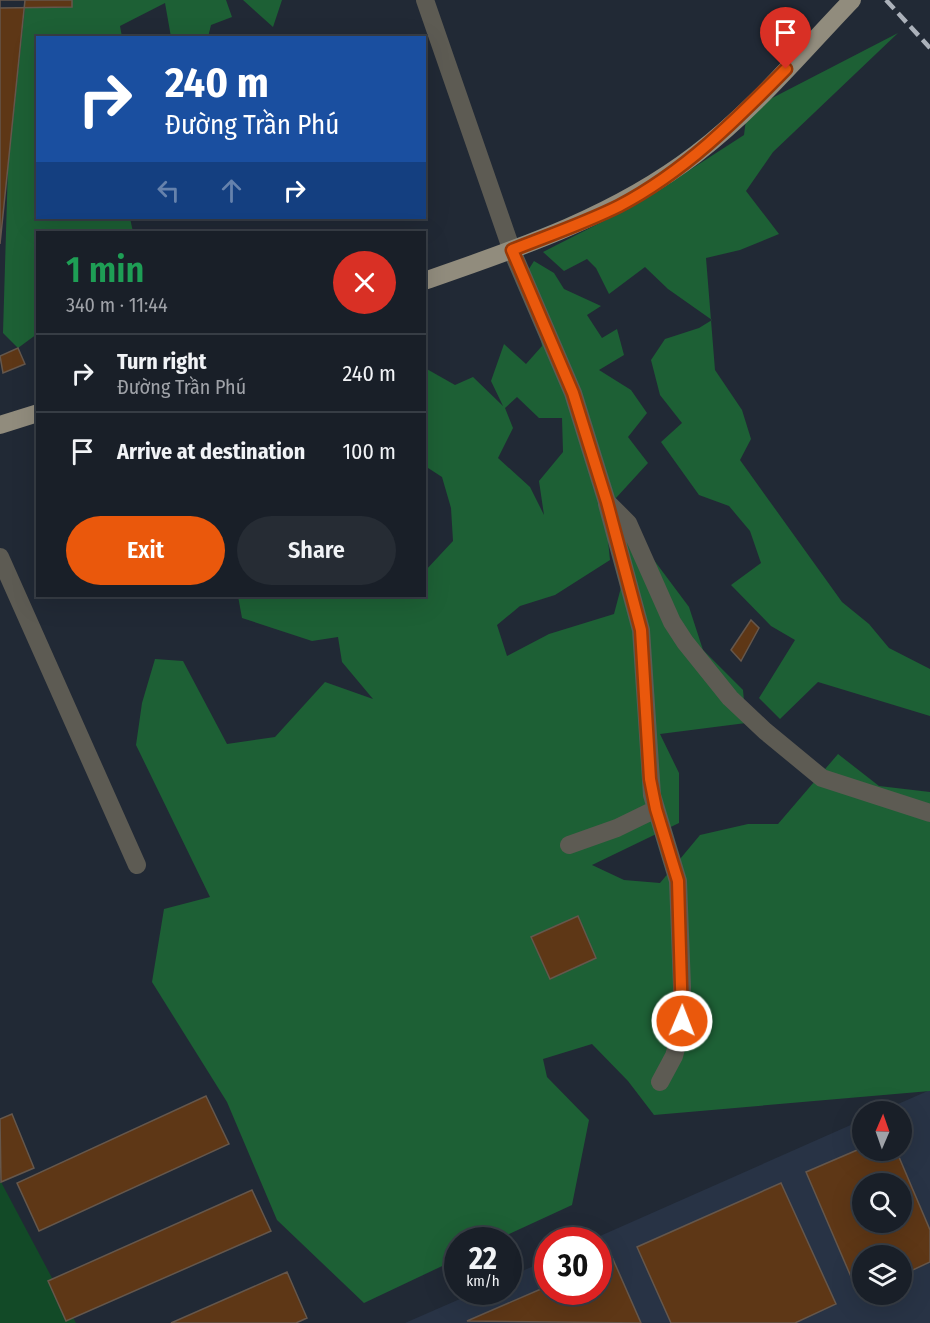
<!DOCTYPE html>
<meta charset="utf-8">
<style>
:root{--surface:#191f28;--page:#262c34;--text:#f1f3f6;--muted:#9fa2a8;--line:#373d45;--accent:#ea580c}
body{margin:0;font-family:"Fira Sans Condensed",sans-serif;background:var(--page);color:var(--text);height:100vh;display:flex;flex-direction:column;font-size:22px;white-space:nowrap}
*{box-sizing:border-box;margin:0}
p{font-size:20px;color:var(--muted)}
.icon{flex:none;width:33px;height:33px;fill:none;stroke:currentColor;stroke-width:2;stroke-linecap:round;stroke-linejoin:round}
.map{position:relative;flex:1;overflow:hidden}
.drawer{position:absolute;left:36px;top:231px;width:390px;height:366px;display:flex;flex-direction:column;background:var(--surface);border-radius:0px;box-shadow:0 6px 24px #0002,0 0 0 2px var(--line)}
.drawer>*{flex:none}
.guide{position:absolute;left:36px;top:36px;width:390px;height:183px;border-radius:0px;box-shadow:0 6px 24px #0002,0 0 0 2px var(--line);background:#1a4fa0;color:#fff;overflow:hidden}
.needle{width:39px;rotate:2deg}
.tools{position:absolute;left:852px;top:1101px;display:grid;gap:12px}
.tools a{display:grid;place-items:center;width:60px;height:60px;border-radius:50%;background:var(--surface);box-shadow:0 6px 24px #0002,0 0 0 2px var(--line);font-size:30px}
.speed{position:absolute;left:444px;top:1227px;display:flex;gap:12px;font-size:30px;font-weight:700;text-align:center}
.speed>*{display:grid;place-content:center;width:78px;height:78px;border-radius:50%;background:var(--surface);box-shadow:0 6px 24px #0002,0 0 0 2px var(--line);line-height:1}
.speed small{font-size:15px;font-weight:400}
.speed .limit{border:9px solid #d22;background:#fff;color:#111}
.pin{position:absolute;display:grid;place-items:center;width:51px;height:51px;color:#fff;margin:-62px -26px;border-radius:50% 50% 50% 0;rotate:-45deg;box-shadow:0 0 6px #0007}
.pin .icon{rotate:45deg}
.me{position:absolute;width:66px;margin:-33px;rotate:1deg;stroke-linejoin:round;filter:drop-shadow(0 0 4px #0008)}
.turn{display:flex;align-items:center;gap:21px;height:126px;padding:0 30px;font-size:27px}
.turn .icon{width:78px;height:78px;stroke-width:2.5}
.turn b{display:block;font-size:42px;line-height:51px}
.lanes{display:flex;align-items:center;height:57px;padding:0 30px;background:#0003;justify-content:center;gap:30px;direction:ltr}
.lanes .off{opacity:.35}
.round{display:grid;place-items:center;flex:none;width:63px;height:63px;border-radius:32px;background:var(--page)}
.summary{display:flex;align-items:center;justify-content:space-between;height:102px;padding:0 30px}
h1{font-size:36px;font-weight:600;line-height:45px;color:#1e9e55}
.cta{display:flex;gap:12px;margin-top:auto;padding:12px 30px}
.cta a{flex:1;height:69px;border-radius:36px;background:var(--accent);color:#fff;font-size:24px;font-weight:600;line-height:69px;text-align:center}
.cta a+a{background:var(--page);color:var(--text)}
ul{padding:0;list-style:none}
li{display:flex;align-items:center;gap:18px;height:78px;padding:0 30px;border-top:2px solid var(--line)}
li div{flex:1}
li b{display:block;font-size:22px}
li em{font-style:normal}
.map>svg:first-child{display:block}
.built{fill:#283345;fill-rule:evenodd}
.green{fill:#124a27}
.forest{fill:#1d6035;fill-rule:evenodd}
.building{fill:#5e3716;stroke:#65574c;stroke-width:1.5;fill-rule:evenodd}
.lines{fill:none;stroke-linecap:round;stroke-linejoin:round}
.minor{stroke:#5d5b53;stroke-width:18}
.major{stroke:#918c7d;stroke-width:18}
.rail{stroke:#abb1ba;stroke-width:4.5;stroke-dasharray:12 6;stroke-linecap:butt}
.route-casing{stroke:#983908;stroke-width:15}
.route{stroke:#ea580c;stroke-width:10}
</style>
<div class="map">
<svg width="930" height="1323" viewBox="0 0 930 1323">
<rect width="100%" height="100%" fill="#212935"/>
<path class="built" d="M930 1090V1323H405L476 1292H508L509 1277 547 1260 548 1292H598V1240H591L862 1120V1150H902V1112L882 1111ZM862 1184H902V1222H862ZM862 1256H902V1294H862Z"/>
<path class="green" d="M0 1181 1 1182 76 1323H0Z"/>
<path class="forest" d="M72 0H226L232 17 211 25 208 37H171L165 3 120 26 122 37 38 38V218H130L133 232H38L37 334 18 348 3 333 8 165 25 7H72Z
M243 0H282L273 27Z
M898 33 773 152 746 191 779 234 740 250 706 258 715 370 742 410 751 439 740 460 842 602 869 624 889 648 930 669V716L818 682 780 719 759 698 795 640 771 626 731 585 761 563 750 531 729 506 699 495 661 442 682 423 660 395 651 360 665 339 699 328 712 320 668 289 645 267 609 294 596 268 587 259 564 271 543 252 637 204 744 135 747 111Z
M534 261 554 273 564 289 601 306 587 315 602 338 617 329 624 355 599 370 631 390 647 413 628 437 648 463 605 510 610 560 555 595 520 606 497 625 507 656 549 634 614 614 624 576V520L689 607 703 650 743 690 746 723 660 734 679 773V823L592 865 624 880 660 883 700 835 748 824H778L838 754 879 786 930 792V1091L654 1115 628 1081 592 1044 543 1059 547 1077 589 1120 572 1205 496 1240H458L457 1259 364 1303 277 1220 227 1102 152 982 164 909 210 897 136 745 142 703 155 659 183 661 227 744 275 737 325 682 373 699 342 662 338 637 312 641 242 618 238 596H424L425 571 453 541 451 508 442 477 425 466V368L455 385 473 377 503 406 491 381 504 344 526 364 542 346 536 313 520 283ZM517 397 539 418H562L563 452 539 481 544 515 530 487 498 458 513 428 505 408Z"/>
<path class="building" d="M0 0H25L0 244Z
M0 0H72V7L0 8Z
M18 348 25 364 3 373 0 356Z
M751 620 759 628 741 661 731 650Z
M578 916 596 958 550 979 531 937Z
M206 1096 229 1144 39 1231 17 1183Z
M12 1114 34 1168 1 1182 0 1119Z
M862 1148V1150H896L930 1230V1262L902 1275V1256H862V1291L858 1293 806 1172ZM862 1184H902V1222H862Z
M781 1183 836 1304 795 1323H671L637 1247Z
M252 1190 271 1231 66 1321 48 1281Z
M612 1257 641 1323 467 1321 548 1286V1292H598V1263Z
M287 1272 307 1318 296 1323H171Z"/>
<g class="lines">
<path class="minor" d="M425 0 512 251 573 393 607 502 628 523 672 622 685 642 730 698 765 731 822 778 930 813
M607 504 641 630 652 795 678 881 682 987 680 1034 674 1056 660 1082
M0 557 137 865
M569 845 617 828 656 809"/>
<path class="major" d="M424 281C520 248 615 216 696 154 754 110 802 52 852 0
M0 425 38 413"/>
<path class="rail" d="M886 0 930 48"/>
</g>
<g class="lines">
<g class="route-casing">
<path id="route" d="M682 1021 678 881 656 809 650 779 641 630 607 502 573 393 512 250C547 236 585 223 619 206 684 172 735 121 786 69"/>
</g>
<use href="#route" class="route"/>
</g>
</svg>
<div class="tools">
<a><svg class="needle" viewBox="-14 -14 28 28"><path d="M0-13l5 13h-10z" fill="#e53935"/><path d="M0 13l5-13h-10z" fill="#9fa2a8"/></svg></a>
<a><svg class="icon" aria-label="search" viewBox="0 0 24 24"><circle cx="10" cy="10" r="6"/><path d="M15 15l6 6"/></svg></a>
<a><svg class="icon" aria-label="layers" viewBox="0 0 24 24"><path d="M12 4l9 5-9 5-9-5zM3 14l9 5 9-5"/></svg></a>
</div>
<div class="speed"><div>22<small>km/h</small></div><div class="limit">30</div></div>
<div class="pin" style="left:786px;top:69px;background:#d93025"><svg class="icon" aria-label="arrive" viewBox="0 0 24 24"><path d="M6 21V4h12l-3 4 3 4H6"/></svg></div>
<svg class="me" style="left:682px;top:1021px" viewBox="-20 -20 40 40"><circle r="17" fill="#ea580c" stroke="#fff" stroke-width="3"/><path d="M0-11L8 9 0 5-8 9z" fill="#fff"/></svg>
<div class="guide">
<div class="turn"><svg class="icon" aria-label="right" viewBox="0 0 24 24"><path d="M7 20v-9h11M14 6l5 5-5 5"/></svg><div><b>240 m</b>Đường Trần Phú</div></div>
<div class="lanes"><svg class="icon off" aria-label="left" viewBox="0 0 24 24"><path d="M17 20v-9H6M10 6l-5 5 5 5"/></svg><svg class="icon off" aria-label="ahead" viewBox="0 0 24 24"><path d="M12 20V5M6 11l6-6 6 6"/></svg><svg class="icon" aria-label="right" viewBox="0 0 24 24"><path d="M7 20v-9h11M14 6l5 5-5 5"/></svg></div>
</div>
<section class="drawer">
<div class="summary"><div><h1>1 min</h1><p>340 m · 11:44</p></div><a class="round" style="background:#d93025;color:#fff"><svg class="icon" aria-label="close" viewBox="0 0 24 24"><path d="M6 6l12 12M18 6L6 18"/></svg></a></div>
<ul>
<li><svg class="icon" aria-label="right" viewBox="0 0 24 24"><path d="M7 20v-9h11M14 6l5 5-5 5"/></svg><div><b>Turn right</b><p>Đường Trần Phú</p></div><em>240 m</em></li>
<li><svg class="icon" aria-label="arrive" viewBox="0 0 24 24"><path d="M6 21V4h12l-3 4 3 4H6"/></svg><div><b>Arrive at destination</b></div><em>100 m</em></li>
</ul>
<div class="cta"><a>Exit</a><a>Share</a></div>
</section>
</div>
